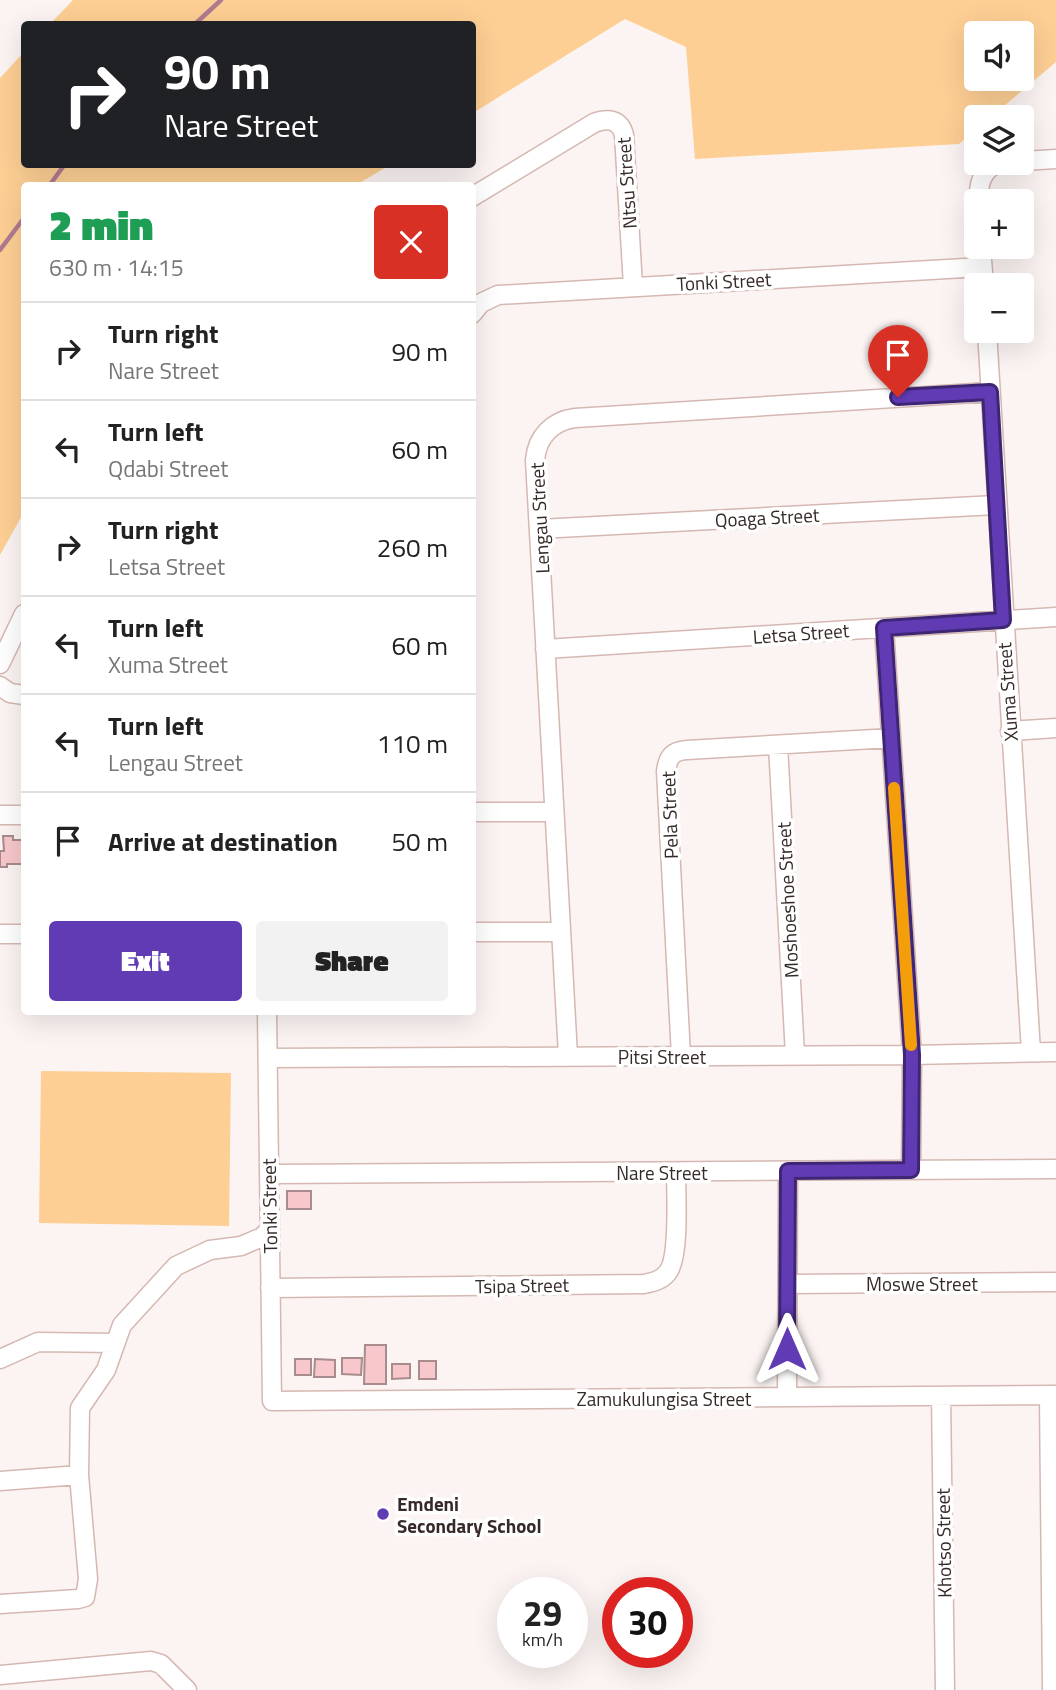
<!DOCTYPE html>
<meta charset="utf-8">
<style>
:root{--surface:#fff;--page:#f2f2f2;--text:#222;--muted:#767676;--line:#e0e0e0;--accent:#603bb3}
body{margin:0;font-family:"Titillium Web",sans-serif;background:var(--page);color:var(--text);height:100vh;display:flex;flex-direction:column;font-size:26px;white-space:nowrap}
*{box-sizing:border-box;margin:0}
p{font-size:23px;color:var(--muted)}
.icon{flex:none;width:38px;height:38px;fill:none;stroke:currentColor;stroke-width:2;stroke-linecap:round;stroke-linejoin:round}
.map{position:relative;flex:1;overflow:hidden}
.side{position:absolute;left:21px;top:182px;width:455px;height:833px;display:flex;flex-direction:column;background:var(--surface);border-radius:7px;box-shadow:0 7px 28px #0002}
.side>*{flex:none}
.top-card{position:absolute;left:21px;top:21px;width:455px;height:147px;border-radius:7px;box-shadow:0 7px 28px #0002;background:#202124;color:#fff;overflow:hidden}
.controls{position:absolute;left:964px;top:21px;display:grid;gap:14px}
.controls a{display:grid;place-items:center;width:70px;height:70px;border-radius:7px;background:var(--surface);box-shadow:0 7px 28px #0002;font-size:35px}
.speed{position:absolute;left:497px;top:1577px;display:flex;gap:14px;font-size:35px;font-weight:700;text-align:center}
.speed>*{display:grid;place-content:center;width:91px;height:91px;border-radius:50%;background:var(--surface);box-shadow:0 7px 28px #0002;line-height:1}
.speed small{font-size:18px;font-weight:400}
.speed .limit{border:10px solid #d22;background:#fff;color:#111}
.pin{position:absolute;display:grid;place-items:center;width:60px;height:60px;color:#fff;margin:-72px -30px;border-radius:50% 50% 50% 0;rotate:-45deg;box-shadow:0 0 7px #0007}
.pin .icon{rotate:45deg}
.me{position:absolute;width:77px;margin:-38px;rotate:0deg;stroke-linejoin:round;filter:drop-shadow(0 0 5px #0008)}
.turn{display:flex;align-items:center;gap:24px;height:147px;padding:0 28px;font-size:32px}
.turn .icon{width:91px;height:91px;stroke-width:2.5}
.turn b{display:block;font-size:49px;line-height:60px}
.round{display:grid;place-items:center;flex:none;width:74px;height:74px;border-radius:7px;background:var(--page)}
.summary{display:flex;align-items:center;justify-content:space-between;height:119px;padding:0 28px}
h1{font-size:42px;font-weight:800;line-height:52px;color:#1e9e55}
.button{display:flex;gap:14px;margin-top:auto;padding:14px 28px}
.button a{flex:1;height:80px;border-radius:7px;background:var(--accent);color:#fff;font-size:28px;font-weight:800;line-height:80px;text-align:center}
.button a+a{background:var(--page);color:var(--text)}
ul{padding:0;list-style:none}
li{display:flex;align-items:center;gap:21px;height:98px;padding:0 28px;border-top:2px solid var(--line)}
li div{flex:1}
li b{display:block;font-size:26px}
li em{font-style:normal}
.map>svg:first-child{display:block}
.green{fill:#fdcf94;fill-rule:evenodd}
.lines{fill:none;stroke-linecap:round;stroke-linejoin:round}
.stream{stroke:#b07b90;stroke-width:4.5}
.building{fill:#f7c7cb;stroke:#a88b8d;stroke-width:2}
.minor-casing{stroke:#d5b8b1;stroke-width:21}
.minor{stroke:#fff;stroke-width:18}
.route-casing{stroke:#3e2674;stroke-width:18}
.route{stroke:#603bb3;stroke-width:12}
.slow{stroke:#f59e0b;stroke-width:12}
.poi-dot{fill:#603bb3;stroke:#fff;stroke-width:2.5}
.labels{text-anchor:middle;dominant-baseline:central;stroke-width:7;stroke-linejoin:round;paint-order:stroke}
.street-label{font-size:19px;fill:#362a28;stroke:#fff}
.poi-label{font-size:19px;font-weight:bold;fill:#362a28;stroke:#fff;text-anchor:start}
</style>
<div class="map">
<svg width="1056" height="1690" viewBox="0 0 1056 1690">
<rect width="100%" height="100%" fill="#fbf4f3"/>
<path class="green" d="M73 0H1056V62L991 117H976V129L959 144 695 159 686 47 625 19 473 113 472 24H50ZM976 33H1022V79H976Z
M24 52V164L390 165 356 185 24 186V512L0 555V78Z
M41 1071 231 1073 229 1226 39 1223Z"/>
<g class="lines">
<path class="stream" d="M195 24 221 0
M49 186 65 164
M0 250 24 218"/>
</g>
<path class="building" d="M3 836H13V840H22V864H7V867H0V851H4Z
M287 1191H311V1209H287Z
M365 1345H386V1384H364Z
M342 1358H362L361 1375 342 1374Z
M295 1359H311V1375H295Z
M315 1359 335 1360V1377H314Z
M419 1361H436V1379H419Z
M392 1364H410V1378L392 1379Z"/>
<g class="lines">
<g class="minor-casing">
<path id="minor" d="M1022 161 1056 159
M472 197 594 123C608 118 620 119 624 135L633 286
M979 201C978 184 982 169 999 163
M981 247 984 285
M472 314 481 303 498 295 982 267
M987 331 1031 1052
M539 529 996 505
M884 628 912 1055 911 1170
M545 649 1056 617
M0 664 24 614
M0 686 10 693 24 695
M1010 731 1056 728
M778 745 795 1055
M472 812H554
M0 815H24
M472 932H561
M0 934H24
M267 1012 272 1401 1056 1395
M568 1056 535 460C537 437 552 421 575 418L990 392
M681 1056 666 771C668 757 672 751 687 750L891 738
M268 1058 912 1055 1056 1052
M269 1174 1056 1169
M788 1284 1056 1282
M270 1288 644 1284C654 1282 662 1280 668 1272 680 1256 676 1193 676 1172
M0 1359 38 1342 115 1343
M1049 1395 1052 1690
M941 1396 945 1690
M787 1397 788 1171
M79 1475 80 1408 106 1370 122 1325 176 1266 210 1250 241 1246 262 1237 270 1229
M0 1481 79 1475 88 1579 85 1597 78 1599 0 1604
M0 1675 151 1661 161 1664 187 1690"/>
</g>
<use href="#minor" class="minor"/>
</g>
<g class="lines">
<g class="route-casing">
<path id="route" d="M787 1349 788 1171 911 1170 912 1055 884 628 1003 620 990 392 898 397"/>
</g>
<use href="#route" class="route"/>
<path class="slow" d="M894 788 911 1045"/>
</g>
<circle class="poi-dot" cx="383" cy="1514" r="7"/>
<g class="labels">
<g class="street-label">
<text transform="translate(626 183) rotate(-94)">Ntsu Street</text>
<text transform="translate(724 281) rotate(-3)">Tonki Street</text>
<text transform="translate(767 517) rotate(-3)">Qoaga Street</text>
<text transform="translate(539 518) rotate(-93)">Lengau Street</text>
<text transform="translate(801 633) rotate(-4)">Letsa Street</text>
<text transform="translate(1007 692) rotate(-94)">Xuma Street</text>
<text transform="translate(669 815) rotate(-92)">Pela Street</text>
<text transform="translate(787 900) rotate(-93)">Moshoeshoe Street</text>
<text x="662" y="1056">Pitsi Street</text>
<text x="662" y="1172">Nare Street</text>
<text transform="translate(269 1206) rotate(-91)">Tonki Street</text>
<text x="922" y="1283">Moswe Street</text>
<text transform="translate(522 1285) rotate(-1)">Tsipa Street</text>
<text x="664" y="1398">Zamukulungisa Street</text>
<text transform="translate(943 1543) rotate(-91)">Khotso Street</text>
</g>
<g class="poi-label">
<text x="397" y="1503">Emdeni<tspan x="397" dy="22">Secondary School</tspan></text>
</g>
</g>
</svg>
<div class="controls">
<a><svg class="icon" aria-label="sound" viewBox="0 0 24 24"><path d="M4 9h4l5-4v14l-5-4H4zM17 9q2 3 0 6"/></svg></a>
<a><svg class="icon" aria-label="layers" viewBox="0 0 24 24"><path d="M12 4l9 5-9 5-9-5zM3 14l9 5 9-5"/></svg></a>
<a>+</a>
<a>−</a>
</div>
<div class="speed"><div>29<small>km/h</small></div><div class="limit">30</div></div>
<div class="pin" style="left:898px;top:397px;background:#d93025"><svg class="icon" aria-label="arrive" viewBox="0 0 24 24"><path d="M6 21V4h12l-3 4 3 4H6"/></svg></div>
<svg class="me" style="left:787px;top:1349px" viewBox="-20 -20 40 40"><path d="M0-17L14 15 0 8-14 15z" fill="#603bb3" stroke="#fff" stroke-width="4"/></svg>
<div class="top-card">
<div class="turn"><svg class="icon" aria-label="right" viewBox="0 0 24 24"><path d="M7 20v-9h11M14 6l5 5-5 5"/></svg><div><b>90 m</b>Nare Street</div></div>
</div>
<section class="side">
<div class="summary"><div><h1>2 min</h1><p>630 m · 14:15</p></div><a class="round" style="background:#d93025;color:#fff"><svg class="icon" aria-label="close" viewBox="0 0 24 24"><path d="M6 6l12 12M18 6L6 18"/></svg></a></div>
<ul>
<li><svg class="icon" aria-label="right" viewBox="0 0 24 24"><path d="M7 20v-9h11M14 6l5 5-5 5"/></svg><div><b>Turn right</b><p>Nare Street</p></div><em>90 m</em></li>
<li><svg class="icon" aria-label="left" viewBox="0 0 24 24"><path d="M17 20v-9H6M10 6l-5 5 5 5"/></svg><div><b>Turn left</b><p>Qdabi Street</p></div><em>60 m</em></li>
<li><svg class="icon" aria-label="right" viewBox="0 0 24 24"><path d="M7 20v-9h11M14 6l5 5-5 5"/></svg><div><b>Turn right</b><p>Letsa Street</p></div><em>260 m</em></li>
<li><svg class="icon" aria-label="left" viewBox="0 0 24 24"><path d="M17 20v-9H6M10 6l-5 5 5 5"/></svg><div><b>Turn left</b><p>Xuma Street</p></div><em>60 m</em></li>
<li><svg class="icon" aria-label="left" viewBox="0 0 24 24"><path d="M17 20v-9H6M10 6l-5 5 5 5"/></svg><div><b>Turn left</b><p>Lengau Street</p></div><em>110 m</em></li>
<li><svg class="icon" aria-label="arrive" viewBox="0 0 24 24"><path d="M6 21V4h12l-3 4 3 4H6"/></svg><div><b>Arrive at destination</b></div><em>50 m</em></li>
</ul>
<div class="button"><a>Exit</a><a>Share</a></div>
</section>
</div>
